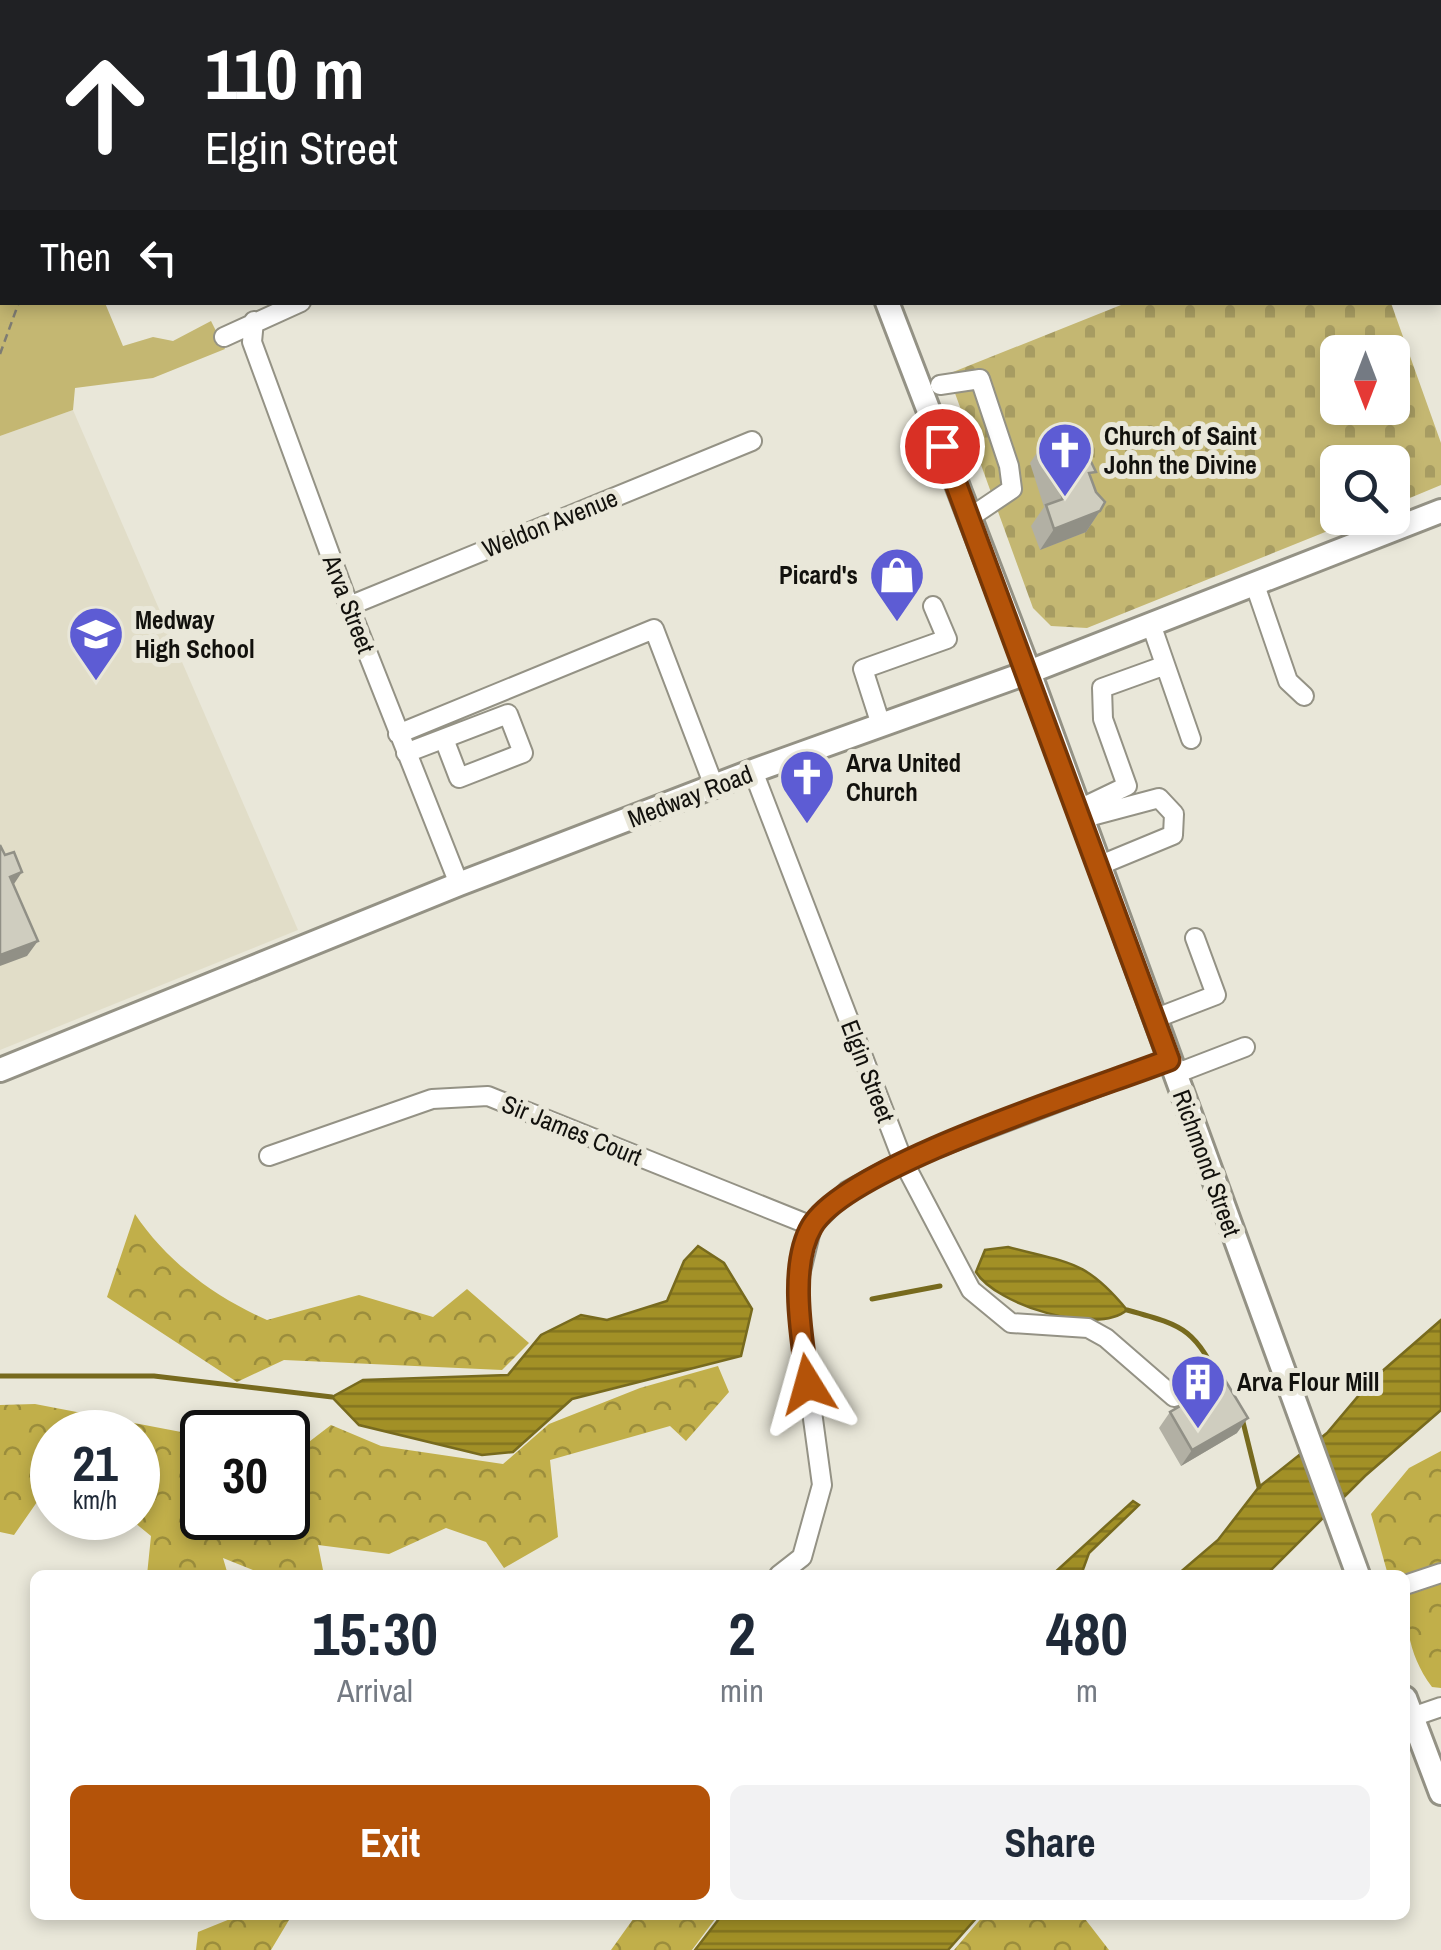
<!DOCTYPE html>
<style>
:root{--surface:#fff;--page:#f2f2f3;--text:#1f2937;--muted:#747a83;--accent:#b45309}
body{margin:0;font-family:"Archivo Narrow",sans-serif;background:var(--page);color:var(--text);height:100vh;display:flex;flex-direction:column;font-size:38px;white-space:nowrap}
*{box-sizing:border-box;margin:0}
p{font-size:32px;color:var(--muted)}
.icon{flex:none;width:55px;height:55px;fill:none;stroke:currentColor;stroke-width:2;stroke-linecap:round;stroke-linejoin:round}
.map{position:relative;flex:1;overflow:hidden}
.drawer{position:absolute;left:30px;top:1570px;width:1380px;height:350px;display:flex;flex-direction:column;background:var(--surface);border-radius:15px;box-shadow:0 5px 15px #0003}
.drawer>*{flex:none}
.guide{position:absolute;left:0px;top:0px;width:1442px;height:305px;box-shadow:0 5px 15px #0003;background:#202124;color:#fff;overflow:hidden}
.needle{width:65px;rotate:180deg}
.fabs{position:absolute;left:1320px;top:335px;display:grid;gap:20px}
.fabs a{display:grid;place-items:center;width:90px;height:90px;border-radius:15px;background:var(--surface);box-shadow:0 5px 15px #0003;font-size:50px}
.speed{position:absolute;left:30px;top:1410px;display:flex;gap:20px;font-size:50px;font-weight:700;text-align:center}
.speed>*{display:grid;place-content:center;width:130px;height:130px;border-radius:50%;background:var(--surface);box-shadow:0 5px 15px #0003;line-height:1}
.speed small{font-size:25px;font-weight:400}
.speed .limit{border:5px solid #111;border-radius:15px;background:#fff;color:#111}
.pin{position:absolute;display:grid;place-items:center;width:85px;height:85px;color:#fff;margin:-42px;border:5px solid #fff;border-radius:50%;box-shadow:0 2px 10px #0007}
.me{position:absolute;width:110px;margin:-55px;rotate:352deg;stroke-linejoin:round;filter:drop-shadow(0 0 8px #0008)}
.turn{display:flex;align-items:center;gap:35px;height:210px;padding:0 40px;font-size:45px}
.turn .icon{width:130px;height:130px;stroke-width:2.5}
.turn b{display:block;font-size:70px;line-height:85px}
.then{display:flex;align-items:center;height:95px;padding:0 40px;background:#0003;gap:20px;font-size:38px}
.eta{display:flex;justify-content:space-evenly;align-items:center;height:170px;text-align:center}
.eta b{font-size:60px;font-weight:700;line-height:70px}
.primary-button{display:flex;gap:20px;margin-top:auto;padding:20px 40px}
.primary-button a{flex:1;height:115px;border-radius:15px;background:var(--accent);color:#fff;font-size:40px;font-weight:700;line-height:115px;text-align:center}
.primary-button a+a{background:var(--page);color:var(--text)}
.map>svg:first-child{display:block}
.built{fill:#e1ddc8}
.forest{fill:url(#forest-crowns)}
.cemetery{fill:url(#cemetery-stones);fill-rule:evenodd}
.park{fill:#c4b772}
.water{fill:url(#water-rules);stroke:#776a1e;stroke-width:2.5}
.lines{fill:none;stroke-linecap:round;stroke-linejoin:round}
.stream{stroke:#776a1e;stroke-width:5}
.minor-casing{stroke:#949285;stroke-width:22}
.major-casing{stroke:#949285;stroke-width:28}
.path{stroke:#7e7c73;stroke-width:2.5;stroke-dasharray:8 5;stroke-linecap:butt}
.minor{stroke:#fff;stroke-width:18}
.major{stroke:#fff;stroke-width:22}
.wall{fill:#b2b0a4}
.shaded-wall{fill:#919086}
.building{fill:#cfcdbf;stroke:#919086;stroke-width:2.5}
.route-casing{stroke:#753606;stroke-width:25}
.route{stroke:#b45309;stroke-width:18}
.labels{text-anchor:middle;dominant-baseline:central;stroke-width:10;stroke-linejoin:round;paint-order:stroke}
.poi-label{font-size:25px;font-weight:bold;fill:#12110d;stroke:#e9e7d9;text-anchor:start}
.street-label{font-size:25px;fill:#12110d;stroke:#e9e7d9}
</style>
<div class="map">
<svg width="1441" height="1950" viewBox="0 0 1441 1950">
<defs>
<pattern id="forest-crowns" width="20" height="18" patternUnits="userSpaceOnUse" patternTransform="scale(2.5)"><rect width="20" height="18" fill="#c1af4a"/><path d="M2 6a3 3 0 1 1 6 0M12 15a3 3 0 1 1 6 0" fill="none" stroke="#9b8d3c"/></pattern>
<pattern id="cemetery-stones" width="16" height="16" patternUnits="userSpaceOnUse" patternTransform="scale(2.5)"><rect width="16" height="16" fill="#c4b772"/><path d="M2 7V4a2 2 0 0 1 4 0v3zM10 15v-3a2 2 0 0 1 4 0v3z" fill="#a79c62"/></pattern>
<pattern id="water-rules" width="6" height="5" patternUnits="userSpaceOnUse" patternTransform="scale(2.5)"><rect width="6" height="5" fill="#a29026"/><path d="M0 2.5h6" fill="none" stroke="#83741f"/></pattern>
</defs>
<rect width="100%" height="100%" fill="#e9e7d9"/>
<path class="built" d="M73 410 298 930 0 1050V436Z"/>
<path class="forest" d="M135 1214C167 1262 215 1297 267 1320L359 1295 433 1317 467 1289 529 1343 502 1370 284 1360 237 1382 107 1297Z
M718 1366 729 1392 686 1441 670 1426 550 1460 558 1537 504 1568 486 1542 446 1528 389 1554 318 1545 324 1575H265L223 1558 228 1575H147L151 1536 129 1518H138V1432H52V1493L44 1492 14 1535 0 1532V1405L35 1404 202 1436V1518H288V1447L301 1448 331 1425 381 1446 503 1464 549 1424 640 1388Z
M1441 1451V1688L1432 1687C1406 1652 1405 1618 1405 1575H1388L1371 1514 1409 1468Z
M240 1915H292L271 1950H196L198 1932Z
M636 1915H718L692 1950H611Z
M984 1915H1082L1109 1950H954Z"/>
<path class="cemetery" d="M1126 303H1391L1441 443V485L1393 505 1392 462H1338V518H1360L1087 628 1051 626 1033 608 948 374ZM1338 352H1392V408H1338Z"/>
<path class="park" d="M0 43 2 302 105 303 123 346 153 337 173 341 211 321 225 349 153 378 75 388 73 410 0 436Z"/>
<path class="water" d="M698 1246 724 1263 752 1309 741 1356 572 1399 513 1452 482 1455 359 1425 332 1397 363 1380 508 1375 541 1335 581 1315 607 1320 667 1301 684 1261Z
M1008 1247C1069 1263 1086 1260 1127 1310 1096 1336 996 1305 976 1272L985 1250Z
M1441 1320V1410L1365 1476 1266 1575H1177L1218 1540 1259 1487 1327 1433 1371 1381Z
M1133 1501 1139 1505 1089 1553 1081 1575H1052Z
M722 1915H979L948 1950H695Z"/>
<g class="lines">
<path class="stream" d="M872 1299 940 1286
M1127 1310C1190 1327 1193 1330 1224 1387
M0 1376H154L332 1397
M1242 1418 1259 1487"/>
<g class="minor-casing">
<path id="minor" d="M624 0 625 2
M254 321 252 342 349 606 459 884
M224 337 301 302
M940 385 980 379 1009 466 1012 489 969 518
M1255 585 1288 681 1304 696
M349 606 752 441
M1151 624 1191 739
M881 725 863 669 947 639 933 606
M398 734 654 629 714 786
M406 753 508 714 523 753 459 778 444 739
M753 771 903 1161 971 1290 1011 1323 1088 1328 1106 1338 1174 1397
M1077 810 1127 786 1103 719 1102 688 1163 666
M1080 819 1159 798 1174 814 1173 835 1098 866
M1154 1019 1216 995 1195 938
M1175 1074 1245 1047
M269 1156 432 1099 488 1096 812 1226
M779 1575 802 1557 822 1485 799 1316 800 1275 812 1226 847 1191 903 1161 1169 1060
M1405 1585 1441 1573
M1412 1717 1441 1707"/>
</g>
<g class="major-casing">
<path id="major" d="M773 0 774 2
M887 302 1029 672 1358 1575
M0 1070 459 884 753 771 1029 672 1441 511
M1405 1698 1441 1793"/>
</g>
<path class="path" d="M0 252 2 258
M0 354 19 302"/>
<use href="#minor" class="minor"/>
<use href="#major" class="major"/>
</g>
<path class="wall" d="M178 0H244L245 2H178Z
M269 0H341L342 2H270Z
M557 0H622L623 2H558Z
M655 0H716V2H656Z
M1044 442 1091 478 1100 511 1086 532 1040 550 1031 526 1044 507 1030 463Z
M1170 1412 1237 1433 1181 1466 1159 1428Z"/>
<path class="shaded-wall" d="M1100 511 1086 532 1040 550 1054 529Z
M22 872 12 887 10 877Z
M38 941 27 956 0 966V955Z
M1248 1418 1237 1433 1181 1466 1192 1450Z"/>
<path class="building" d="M198 0H244L245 2H198Z
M291 0H341L342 2H292Z
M579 0H622L623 2H580Z
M674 0H716V2H675Z
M1075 429 1096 472 1089 473 1096 492 1105 502 1100 511 1054 529 1046 505 1063 499 1044 442Z
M0 845 5 855 14 852 22 872 10 877 38 941 0 955Z
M1225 1380 1248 1418 1192 1450 1170 1412Z"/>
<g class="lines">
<g class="route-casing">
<path id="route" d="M808 1384C802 1340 788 1266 812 1226 848 1165 1094 1089 1169 1060L942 446"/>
</g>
<use href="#route" class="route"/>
</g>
<defs>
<g id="church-pin" transform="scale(2.875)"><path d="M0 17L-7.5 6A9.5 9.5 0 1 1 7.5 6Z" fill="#5d5cd4" stroke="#e9e7d9"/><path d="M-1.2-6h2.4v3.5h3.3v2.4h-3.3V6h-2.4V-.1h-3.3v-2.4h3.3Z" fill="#fff"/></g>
<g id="shop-pin" transform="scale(2.875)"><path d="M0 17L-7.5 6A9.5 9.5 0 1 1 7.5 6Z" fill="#5d5cd4" stroke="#e9e7d9"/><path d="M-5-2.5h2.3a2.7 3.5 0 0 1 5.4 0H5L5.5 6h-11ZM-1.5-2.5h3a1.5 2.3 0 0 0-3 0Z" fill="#fff"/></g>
<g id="school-pin" transform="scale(2.875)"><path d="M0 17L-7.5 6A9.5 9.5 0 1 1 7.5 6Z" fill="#5d5cd4" stroke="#e9e7d9"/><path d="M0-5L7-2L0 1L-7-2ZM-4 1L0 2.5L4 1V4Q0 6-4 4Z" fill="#fff"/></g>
<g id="building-pin" transform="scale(2.875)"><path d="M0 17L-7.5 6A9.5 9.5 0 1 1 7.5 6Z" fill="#5d5cd4" stroke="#e9e7d9"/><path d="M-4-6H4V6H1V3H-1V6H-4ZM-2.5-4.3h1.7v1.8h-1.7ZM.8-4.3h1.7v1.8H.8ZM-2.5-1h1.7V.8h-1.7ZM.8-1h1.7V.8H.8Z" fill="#fff"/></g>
</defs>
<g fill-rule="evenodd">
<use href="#church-pin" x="1065" y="450"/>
<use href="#shop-pin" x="897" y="575"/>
<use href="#school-pin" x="96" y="634"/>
<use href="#church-pin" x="807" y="777"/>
<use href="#building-pin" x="1198" y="1382"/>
</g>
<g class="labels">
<g class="poi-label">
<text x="1104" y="436">Church of Saint<tspan x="1104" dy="29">John the Divine</tspan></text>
<text x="858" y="575" text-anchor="end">Picard's</text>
<text x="135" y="620">Medway<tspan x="135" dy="29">High School</tspan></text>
<text x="846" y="763">Arva United<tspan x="846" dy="29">Church</tspan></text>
<text x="1237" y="1382">Arva Flour Mill</text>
</g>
<g class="street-label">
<text transform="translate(550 523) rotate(-22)">Weldon Avenue</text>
<text transform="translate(349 604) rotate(69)">Arva Street</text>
<text transform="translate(690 796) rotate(-21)">Medway Road</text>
<text transform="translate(868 1071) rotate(69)">Elgin Street</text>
<text transform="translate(572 1130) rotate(22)">Sir James Court</text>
<text transform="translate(1207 1163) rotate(70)">Richmond Street</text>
</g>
</g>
</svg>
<div class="fabs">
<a><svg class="needle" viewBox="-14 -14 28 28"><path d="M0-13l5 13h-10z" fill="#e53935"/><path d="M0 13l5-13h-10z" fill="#747a83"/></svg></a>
<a><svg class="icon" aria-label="search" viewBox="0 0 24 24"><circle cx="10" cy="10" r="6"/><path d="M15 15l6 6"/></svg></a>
</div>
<div class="speed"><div>21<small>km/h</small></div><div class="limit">30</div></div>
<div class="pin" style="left:942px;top:446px;background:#d93025"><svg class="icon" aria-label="arrive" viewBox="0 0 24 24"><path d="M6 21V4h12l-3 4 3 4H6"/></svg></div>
<svg class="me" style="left:808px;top:1384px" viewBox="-20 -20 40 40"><path d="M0-17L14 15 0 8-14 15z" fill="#b45309" stroke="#fff" stroke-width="4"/></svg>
<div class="guide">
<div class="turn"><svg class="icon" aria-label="ahead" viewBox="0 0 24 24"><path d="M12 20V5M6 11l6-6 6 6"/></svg><div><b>110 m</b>Elgin Street</div></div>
<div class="then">Then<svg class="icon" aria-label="left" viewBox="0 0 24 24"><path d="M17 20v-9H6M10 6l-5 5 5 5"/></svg></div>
</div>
<section class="drawer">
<div class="eta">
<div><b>15:30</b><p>Arrival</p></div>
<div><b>2</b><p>min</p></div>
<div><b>480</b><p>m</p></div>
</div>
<div class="primary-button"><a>Exit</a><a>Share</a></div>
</section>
</div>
